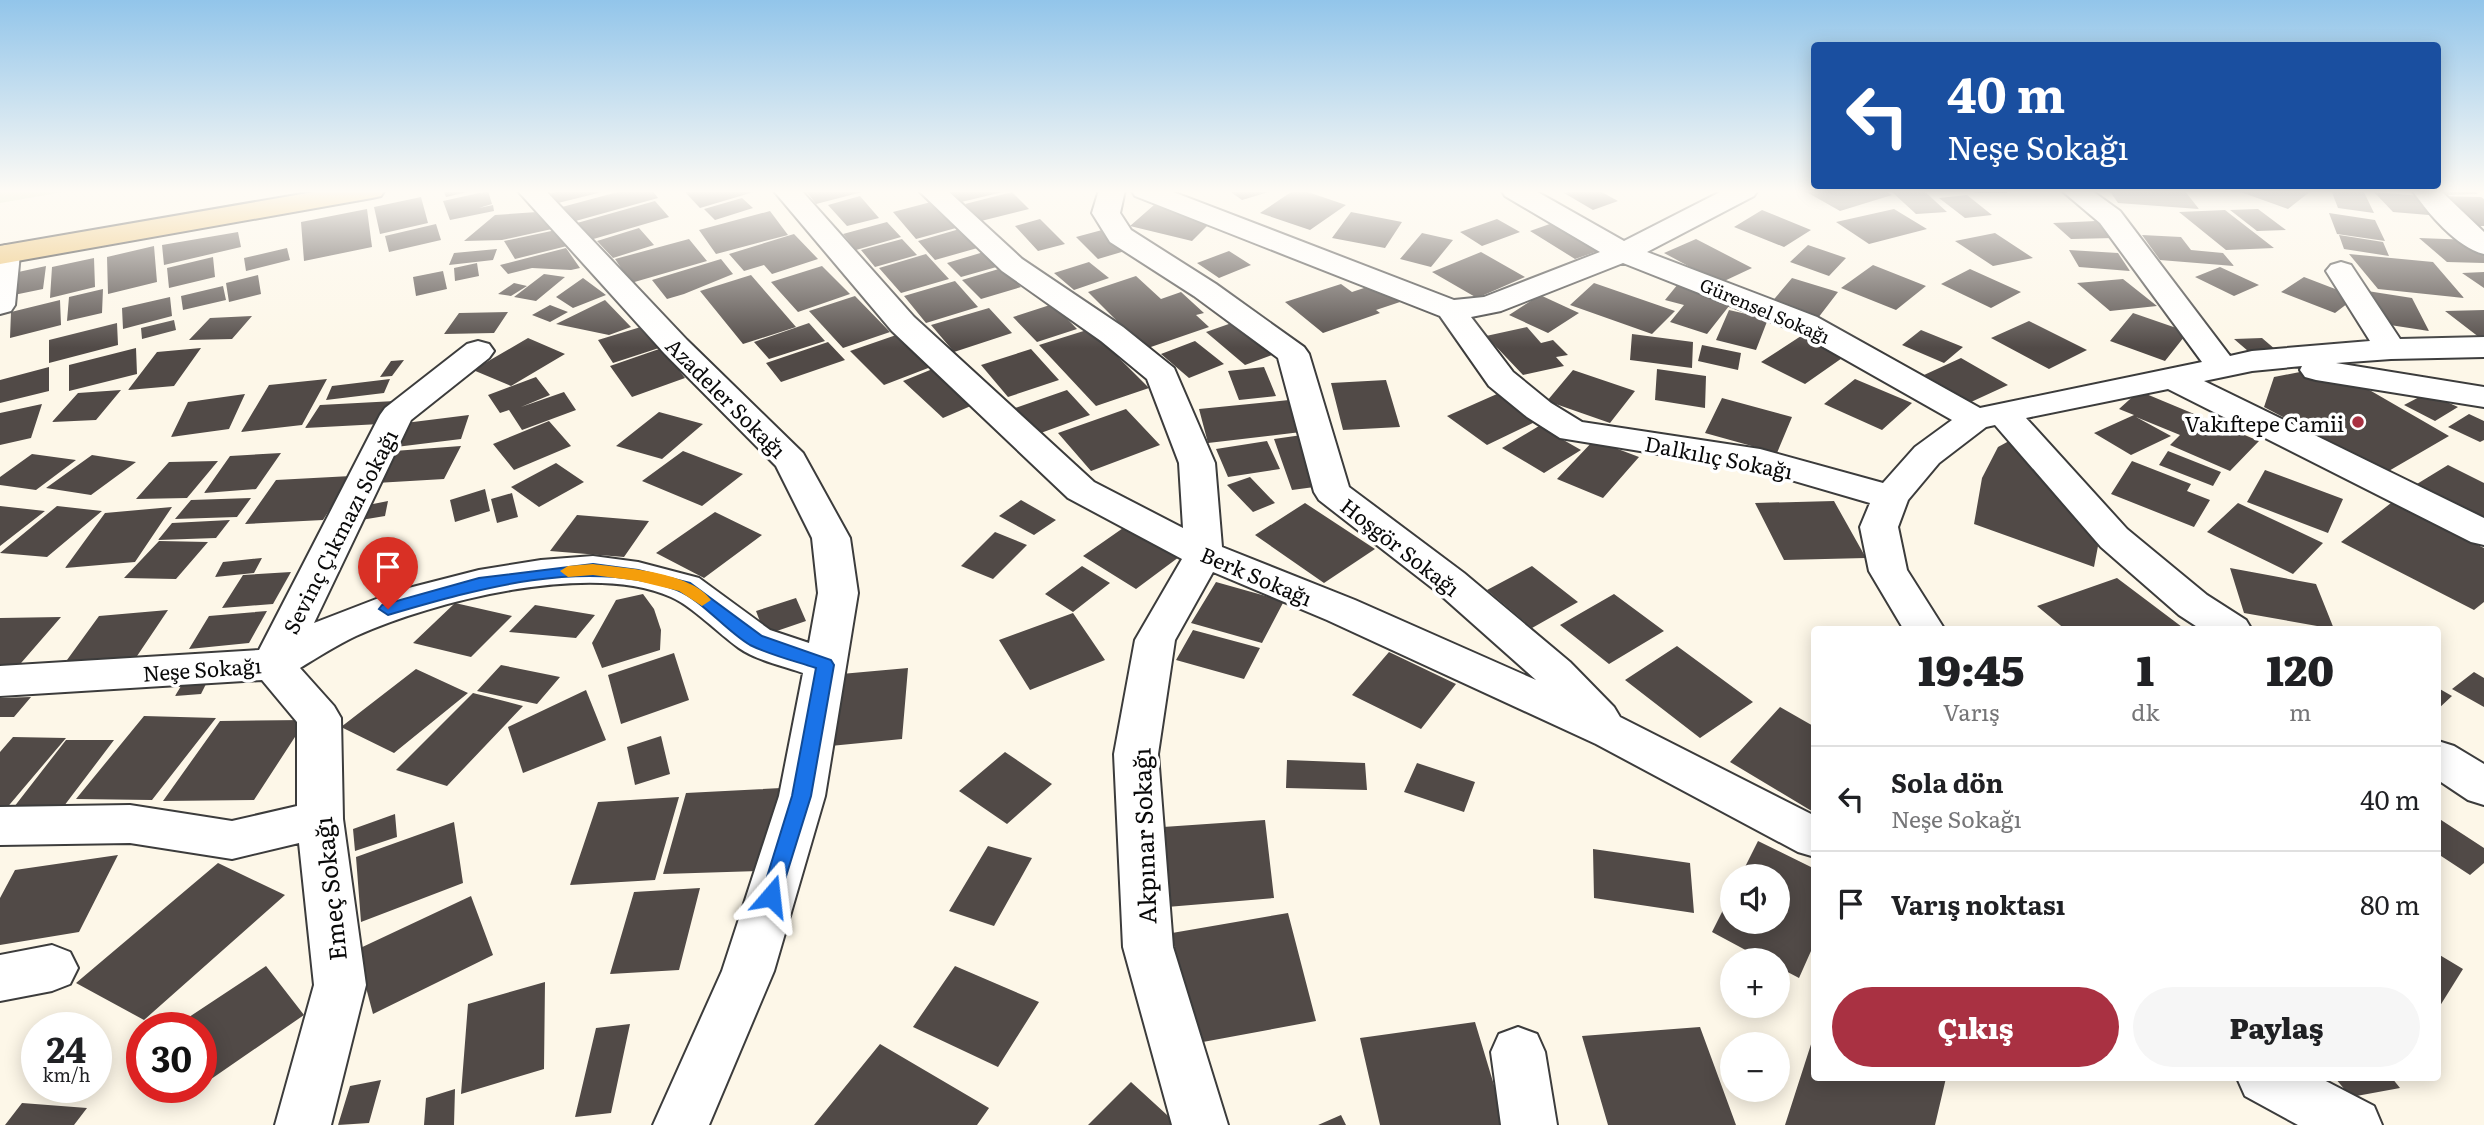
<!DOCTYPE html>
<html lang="tr">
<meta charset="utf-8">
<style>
:root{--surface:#fff;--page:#f6f6f6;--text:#202124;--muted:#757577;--line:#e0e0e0;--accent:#a93142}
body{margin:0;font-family:Literata,serif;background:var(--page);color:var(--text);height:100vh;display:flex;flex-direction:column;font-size:26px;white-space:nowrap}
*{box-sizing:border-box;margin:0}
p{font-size:23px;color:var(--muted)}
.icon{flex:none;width:38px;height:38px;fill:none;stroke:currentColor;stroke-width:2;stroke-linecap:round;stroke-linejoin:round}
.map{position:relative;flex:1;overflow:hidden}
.drawer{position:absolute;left:1811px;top:626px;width:630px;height:455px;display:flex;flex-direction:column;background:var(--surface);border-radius:7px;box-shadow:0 4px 18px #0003}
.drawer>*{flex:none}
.hud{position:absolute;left:1811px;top:42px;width:630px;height:147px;border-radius:7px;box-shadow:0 4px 18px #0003;background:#1a4fa0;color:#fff;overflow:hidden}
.buttons{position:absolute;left:1720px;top:864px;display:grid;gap:14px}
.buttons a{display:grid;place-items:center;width:70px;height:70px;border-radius:50%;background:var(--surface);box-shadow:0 4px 18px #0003;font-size:35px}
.speed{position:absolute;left:21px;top:1012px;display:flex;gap:14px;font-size:35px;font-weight:700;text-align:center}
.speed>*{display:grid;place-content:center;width:91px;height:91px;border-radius:50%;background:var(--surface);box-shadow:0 4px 18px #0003;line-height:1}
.speed small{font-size:18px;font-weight:400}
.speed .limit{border:10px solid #d22;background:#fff;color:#111}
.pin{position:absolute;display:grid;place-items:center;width:60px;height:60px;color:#fff;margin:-72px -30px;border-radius:50% 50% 50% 0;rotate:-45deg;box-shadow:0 0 7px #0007}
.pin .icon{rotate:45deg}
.me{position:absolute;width:77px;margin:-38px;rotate:17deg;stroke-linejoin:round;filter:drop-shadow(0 0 5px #0008)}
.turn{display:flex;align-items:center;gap:24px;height:147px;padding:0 21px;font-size:32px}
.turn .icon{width:91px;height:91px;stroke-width:2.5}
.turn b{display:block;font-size:49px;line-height:60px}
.eta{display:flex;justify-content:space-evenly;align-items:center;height:119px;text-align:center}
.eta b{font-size:42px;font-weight:800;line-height:49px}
.primary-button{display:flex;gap:14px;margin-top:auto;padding:14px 21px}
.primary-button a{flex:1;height:80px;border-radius:42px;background:var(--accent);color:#fff;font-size:28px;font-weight:800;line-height:80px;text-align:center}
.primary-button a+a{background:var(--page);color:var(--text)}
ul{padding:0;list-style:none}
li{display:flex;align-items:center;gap:21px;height:105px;padding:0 21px;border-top:2px solid var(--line)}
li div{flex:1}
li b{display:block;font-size:26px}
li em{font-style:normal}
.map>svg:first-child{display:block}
.green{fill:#d1e2b6}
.building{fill:#514a47}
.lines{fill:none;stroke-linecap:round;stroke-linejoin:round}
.minor-casing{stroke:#3c3c3c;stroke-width:4}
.primary-casing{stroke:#1a1a1a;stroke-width:4}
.minor{fill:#fff;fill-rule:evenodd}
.primary{fill:#eabf6b;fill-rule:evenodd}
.route{fill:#1a73e8;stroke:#114b97;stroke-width:2}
.slow{fill:#f59e0b}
.poi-dot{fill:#a93142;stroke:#fff;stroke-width:2.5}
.labels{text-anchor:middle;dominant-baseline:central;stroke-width:7;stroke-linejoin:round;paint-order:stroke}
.far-street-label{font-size:18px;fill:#090909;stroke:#fff}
.street-label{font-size:21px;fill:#090909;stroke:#fff}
.poi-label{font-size:21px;fill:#090909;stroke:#fff;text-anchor:end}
.near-street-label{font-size:24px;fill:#090909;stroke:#fff}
</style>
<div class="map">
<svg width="2484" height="1125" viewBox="0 0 2484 1125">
<rect width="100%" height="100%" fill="#fdf7e8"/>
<path class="green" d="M0 190H75L0 203Z"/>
<path class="building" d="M452 190H472V191L446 197 444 192Z
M563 190H605L606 191 554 204 547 194Z
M625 190H652L658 198 572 222 562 207Z
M692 190H757V191L700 208 685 192Z
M805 190H866V191L816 204Z
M946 190H1007V191L957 203Z
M1228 190H1272V191L1242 200Z
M1294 190H1302L1346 205 1310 230 1260 213Z
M1572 190H1598L1618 201 1593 210 1564 193Z
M1803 190H1884L1892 195 1840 211Z
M1923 190 1947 212 1916 214 1892 192Z
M1972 190H2005L2008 193H1975Z
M2109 190H2184L2199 209 2118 203Z
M2235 190H2312L2288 209Z
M2331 190H2363L2374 213 2338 208Z
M2433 190H2473L2478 194 2438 195Z
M488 191 492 204 479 208 493 205 494 211 450 220 443 201Z
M1012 192 1029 209 981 221 965 204Z
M2374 192 2421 196 2441 216 2393 212Z
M1967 195 1992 215 1965 218 1939 198Z
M860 196 879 218 847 226 828 205Z
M2435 196 2481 197 2484 199V226H2474Z
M421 197 428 223 380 234 374 207Z
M742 198 753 208 715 220 704 209Z
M655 201 669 217 590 240 577 223Z
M931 202 956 228 916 239 893 212Z
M1154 205 1214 219 1192 241 1130 226Z
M367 209 372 247 304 261 301 222Z
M1894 209 1927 229 1869 244 1836 222Z
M2258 209 2286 230 2257 231 2230 210Z
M1762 210 1811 230 1784 247 1734 227Z
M2225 210 2274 248 2226 250 2179 212Z
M770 211 788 235 716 254 699 230Z
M537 212 552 229 502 240 464 241 495 215Z
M1351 212 1402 222 1385 248 1332 238Z
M2329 213 2375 220 2385 241 2337 234Z
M1040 219 1065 244 1038 251 1015 226Z
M1497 219 1520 232 1482 246 1460 232Z
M1561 220 1607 248 1575 259 1530 231Z
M2096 221 2114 238 2071 239 2053 223Z
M887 222 901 237 856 250 843 234Z
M436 224 441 240 389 252 385 236Z
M639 228 654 245 613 258 597 241Z
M963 228 981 247 935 260 918 241Z
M556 230 567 246 515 259 504 241Z
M1102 230 1125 251 1098 259 1076 237Z
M238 232 241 247 164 265 162 245Z
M1422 233 1453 240 1431 267 1400 259Z
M1995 233 2033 258 1993 266 1955 241Z
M794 234 818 259 772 274 764 265 744 271 729 254Z
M2142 235 2181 237 2191 250 2223 253 2234 266 2160 260Z
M2339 235 2383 242 2389 256 2344 249Z
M2419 238 2472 240 2484 249V263L2447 262Z
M689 239 707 261 631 283 615 259Z
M902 239 917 255 875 267 861 250Z
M1696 239 1752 268 1720 283 1664 253Z
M1808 245 1846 258 1829 276 1790 262Z
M154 246 157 282 108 294 107 257Z
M287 248 290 260 246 271 244 258Z
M566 248 580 268 571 270 532 268 508 274 500 265Z
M497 249 493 260 449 265 454 253Z
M2069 250 2118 253 2130 271 2079 267Z
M987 251 1000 266 961 277 947 263Z
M1229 251 1251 265 1219 278 1197 263Z
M1481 252 1525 277 1477 298 1432 272Z
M926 254 949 279 901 293 879 268Z
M2349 254 2433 262 2464 298 2378 289Z
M213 257 215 277 169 288 167 268Z
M94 258 95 287 50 298 52 267Z
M721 259 733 274 684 294 667 299 652 280Z
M1089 262 1109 278 1074 290 1054 273Z
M477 263 479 276 455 281 454 268Z
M1873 265 1926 286 1896 310 1841 288Z
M46 266 43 289 4 297 9 274Z
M822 266 850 294 798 312 771 282Z
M2220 267 2259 285 2234 296 2195 277Z
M1002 268 1021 287 981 299 962 280Z
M1970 269 2021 292 1991 308 1941 284Z
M443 271 447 289 416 296 413 277Z
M2484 272V288L2462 273Z
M544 274 565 277 536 301 514 297Z
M258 275 261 294 229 302 226 283Z
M751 275 796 327 743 344 700 291Z
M1136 276 1161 299 1181 292 1204 313 1196 315 1209 327 1145 349 1088 292Z
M2304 277 2356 297 2335 313 2281 292Z
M583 278 606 295 573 308 556 297Z
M1792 278 1838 292 1818 318 1770 304Z
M2123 279 2157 306 2110 311 2077 283Z
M955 281 978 307 926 323 904 296Z
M514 283 527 286 511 296 498 294Z
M1594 283 1675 311 1652 334 1570 305Z
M1341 284 1352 292 1376 284 1400 302 1376 310 1380 313 1323 333 1285 302Z
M1678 284 1733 301 1707 334 1670 322 1684 305 1665 300Z
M223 286 226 300 183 310 181 296Z
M103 289 102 313 67 321 69 297Z
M2361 290 2412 298 2429 331 2377 323Z
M1540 295 1579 313 1548 333 1509 315Z
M855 296 890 332 843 348 809 311Z
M170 297 172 316 123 329 122 308Z
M60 300 61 325 10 338 11 312Z
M605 300 631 327 609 335 556 324Z
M1053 304 1077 329 1037 342 1013 317Z
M550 305 568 312 550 322 532 315Z
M989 308 1012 333 954 352 931 325Z
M1729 310 1768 319 1756 350 1716 340Z
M2484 310V341L2445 311Z
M508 312 494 333 444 334 459 313Z
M2133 313 2188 332 2165 361 2110 341Z
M252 316 232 339 189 340 210 318Z
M1243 319 1283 351 1245 365 1206 332Z
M174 320 176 330 142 339 141 328Z
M2029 321 2087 350 2049 369 1991 338Z
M117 323 118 345 49 363V340Z
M809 323 825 341 769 359 754 342Z
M644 326 659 348 613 363 598 340Z
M1527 327 1541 343 1553 340 1568 355 1556 357 1564 366 1523 375 1486 336Z
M1090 329 1149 388 1096 406 1039 345Z
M1921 330 1963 347 1944 363 1902 345Z
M902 333 936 365 884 385 850 351Z
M1632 334 1693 342 1692 368 1630 360Z
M1801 336 1845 356 1805 384 1761 362Z
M528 338 565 354 511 386 473 370Z
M2262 338 2276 350 2248 351 2234 339Z
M1195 341 1224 364 1189 378 1161 354Z
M828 342 845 360 781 382 766 363Z
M1702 345 1741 353 1738 370 1698 361Z
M136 348 137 374 69 391V365Z
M201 348 174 386 128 390 157 352Z
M662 348 685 378 632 397 610 366Z
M1031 349 1059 380 1008 397 981 365Z
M1961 358 2008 385 1971 402 1924 375Z
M404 360 392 376 380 377 391 361Z
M940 366 980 402 943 418 903 381Z
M49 367V391L0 403V380Z
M1264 367 1276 396 1239 400 1228 371Z
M1657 369 1706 376 1705 408 1655 400Z
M1573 370 1635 391 1610 423 1547 401Z
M2305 371 2359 384 2449 436 2387 472 2264 407 2274 377Z
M536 377 550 395 521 407 564 392 576 410 522 430 509 410 500 413 488 395Z
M327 379 302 425 241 432 269 385Z
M390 379 384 393 326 400 332 386Z
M1855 379 1912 403 1882 430 1824 404Z
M1386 380 1400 427 1343 430 1331 383Z
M121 390 96 420 52 422 78 393Z
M1067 390 1090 415 1038 434 1015 408Z
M2139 391 2259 441 2230 471 2170 445 2180 435 2136 417 2171 436 2131 455 2094 433 2134 415 2119 409Z
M2427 393 2458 407 2435 421 2404 405Z
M245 394 229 429 171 437 188 402Z
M1497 394 1537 421 1487 445 1447 416Z
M1722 398 1792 417 1777 453 1705 433Z
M1289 400 1301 432 1208 443 1199 409Z
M395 401 380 424 305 428 320 405Z
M42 404 31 438 0 445V413Z
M1126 409 1160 445 1091 471 1058 433Z
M659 412 703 424 662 459 616 446Z
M2469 414 2484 421V440L2480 442 2448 427Z
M469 415 461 439 396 447 405 423Z
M549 421 571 446 514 470 493 444Z
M1539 426 1581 450 1544 473 1502 448Z
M1302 435 1322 486 1292 490 1274 439Z
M1594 440 1639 457 1603 498 1557 479Z
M1267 441 1280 469 1228 477 1216 449Z
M2009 441 2059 496 2098 546 2094 567 1974 524 1982 478 1998 447Z
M461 446 444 479 376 483 394 451Z
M683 451 743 474 702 506 642 481Z
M2168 451 2221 472 2213 486 2159 465Z
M281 453 256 489 204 493 230 456Z
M32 454 76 460 36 490 0 485V477Z
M92 455 136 462 91 495 46 488Z
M218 461 187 498 136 499 169 462Z
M2132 461 2191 484 2187 491 2210 500 2194 527 2111 494Z
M556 463 584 482 539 507 511 487Z
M2448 465 2484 483V523L2412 487Z
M2265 470 2343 499 2328 533 2247 502Z
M351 476 323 520 245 524 276 480Z
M1250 477 1275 503 1253 512 1227 485Z
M485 489 490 511 455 522 450 500Z
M512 493 518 517 497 523 491 499Z
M251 498 237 517 175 519 191 500Z
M1021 500 1056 520 1034 535 999 516Z
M388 501 385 516 355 521 358 507Z
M1834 501 1866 558 1784 560 1755 503Z
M1305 503 1375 549 1324 583 1255 535Z
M2238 503 2323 543 2293 574 2207 532Z
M2391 503 2484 548V602L2474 610 2341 542Z
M0 506 45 511 0 546Z
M57 506 102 511 47 557 0 553Z
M172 507 135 562 65 568 105 513Z
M715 512 762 535 704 578 656 553Z
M577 515 649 521 624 557 550 551Z
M230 520 216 538 158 540 172 523Z
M1126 526 1179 557 1136 589 1083 556Z
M995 532 1027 545 993 579 961 566Z
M159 541 208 542 176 579 124 578Z
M262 558 254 573 215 577 223 562Z
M1082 566 1110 583 1073 612 1045 594Z
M1532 566 1578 602 1532 628 1487 590Z
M2230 568 2316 584 2334 629 2244 613Z
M291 572 273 604 222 608 243 575Z
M2117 578 2186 630H2066L2037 606Z
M1216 582 1284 601 1262 643 1191 623Z
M643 594 654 609 661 630 660 650 602 668 592 643 616 600Z
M1614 594 1664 631 1609 664 1560 625Z
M796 598 806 621 765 635 756 611Z
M455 603 512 616 471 657 413 643Z
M535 605 595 615 576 638 509 632Z
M168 610 131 665 59 671 99 616Z
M267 611 249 643 189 649 209 616Z
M1073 613 1105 660 1030 690 999 640Z
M61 617 15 670H0V618Z
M1193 630 1260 648 1244 679 1176 660Z
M1677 646 1753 702 1700 738 1625 680Z
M1389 652 1456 684 1421 729 1352 695Z
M674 653 689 700 621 724 608 675Z
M501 665 560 677 537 704 477 691Z
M908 668 902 739 820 747 830 675Z
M416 669 468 693 394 753 341 727Z
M2474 672 2484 678V707L2452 689Z
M209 678 201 694 175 696 184 681Z
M2438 688 2452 696 2438 709Z
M586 690 606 740 523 773 508 727Z
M473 693 523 706 447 786 396 770Z
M31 697 14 717H0V698Z
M1780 707 1815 727V813L1730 762Z
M144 716 216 718 152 800 76 799Z
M306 720 254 800 163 801 220 721Z
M661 736 670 774 635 785 627 747Z
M13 737 66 738 5 810H0V752Z
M66 740H114L64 806 14 807Z
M1005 752 1052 784 1007 824 959 791Z
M1287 760 1365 763 1367 790 1286 788Z
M1417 763 1475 782 1464 812 1404 792Z
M781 788 759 871 663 874 686 793Z
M679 797 655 880 570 885 598 802Z
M395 814 397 837 355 851 353 829Z
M2438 818 2484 848V863L2470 875 2438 854Z
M1265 820 1274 898 1167 907 1163 827Z
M454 822 463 883 361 922 356 857Z
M1758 841 1815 869V942L1799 978 1778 967V961H1766L1712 932 1732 892V922H1778V877H1740Z
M988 846 1032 858 994 926 949 911Z
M1593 849 1690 863 1694 913 1594 898Z
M118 855 79 932 0 945V898L15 870Z
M218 863 285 895 144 1020 76 983Z
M700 888 679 970 610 974 634 892Z
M471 896 493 955 373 1014 356 950Z
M1288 913 1316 1021 1192 1044 1172 933Z
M2438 954 2463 969 2438 1009Z
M266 966 304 1015 201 1086V1027H174Z
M955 966 1039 1002 998 1067 913 1027Z
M545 982 544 1069 461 1094 468 1004Z
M1475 1022 1506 1125H1380L1360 1038Z
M630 1024 611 1113 575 1117 596 1028Z
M1700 1027 1736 1125H1608L1582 1036Z
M1814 1035 1815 1078H1946L1935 1125H1785Z
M880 1044 989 1108 977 1125H814Z
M2335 1078H2392L2400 1088 2351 1097Z
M381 1080 369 1123 338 1125 350 1086Z
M1131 1082 1178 1125H1088Z
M169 1087H200L179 1102Z
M455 1089 454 1125H424L426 1098Z
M22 1103 87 1108 74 1125H5Z
M1341 1115 1346 1125H1318Z"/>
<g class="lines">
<g class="minor-casing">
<path id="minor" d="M517 190H545L687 340 803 453 850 538 858 593 825 796 774 971 709 1125H653L722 971 779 796 803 673C783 666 756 660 739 648 719 634 692 606 671 597 591 561 433 601 356 636 337 645 318 657 300 668L334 706 341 718 343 819 366 985 331 1125H275L314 985 299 843 232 859 130 843 0 845V807L130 805 232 821 297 806V722L262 680 0 696V666L259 650 380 415 385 408 467 344 478 341 489 344 494 351 489 358 411 420 314 623 397 591 479 570 541 560 593 556 638 562 699 578 770 630 809 643 818 593 812 538 776 466 665 354Z
M773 190H801L914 317 1094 482 1183 528 1179 463 1147 379 1101 341 1002 271 918 190H947L1022 259 1123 327 1174 368 1215 463 1222 547 1355 600 1536 680 1436 591 1319 500 1314 492 1278 358 1194 296 1110 242 1092 213 1099 190H1125L1120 213 1131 230 1216 284 1304 347 1309 354 1349 487 1464 573 1570 662 1614 707 1620 717 1815 816V857L1798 852 1596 744 1327 620 1213 572 1175 640 1158 754 1173 947 1228 1125H1172L1123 947 1114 754 1135 640 1182 559 1068 498 892 331Z
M1131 190H1168L1454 300 1484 297 1600 252 1505 196 1501 190H1534L1624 241 1724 190H1758L1754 196 1647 252 1817 317 1980 408 2202 362 2100 223 2061 190H2091L2120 211 2230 356 2252 351 2370 341 2326 271 2331 265 2341 262 2351 265 2400 339 2484 337V357L2391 359 2336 363 2484 387V407L2316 380 2305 377 2300 370 2302 366 2252 371 2204 381 2484 518V545L2471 542 2168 389 2026 418 2127 529 2207 595 2246 620 2252 630H2202L2179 615 2101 547 1995 425 1986 427 1939 463 1908 500 1898 527 1907 570 1945 630H1904L1869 571 1860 527 1870 503 1757 470 1560 438 1527 417 1489 386 1440 316 1135 196ZM1623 263 1795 331 1952 420 1915 447 1883 483 1760 449 1582 422 1551 403 1513 372 1471 317 1501 311Z
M2412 190H2440L2484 232V254C2456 247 2428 213 2412 190Z
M6 245 16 248 20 254 15 305 11 311 0 314V247Z
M2438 741 2454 746 2484 764V805L2468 800 2438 780Z
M52 945 70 952 78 968 70 984 52 991 0 1001V955Z
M1518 1027 1537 1034 1545 1052 1557 1125H1501L1491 1052 1499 1034Z
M2237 1078H2320L2374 1106 2382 1125H2298L2245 1096Z"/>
</g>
<g class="primary-casing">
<path id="primary" d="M325 190H385L381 196 372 198 0 264V246Z"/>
</g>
<use href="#minor" class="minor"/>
<use href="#primary" class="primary"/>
</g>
<linearGradient id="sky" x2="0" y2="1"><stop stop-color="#92c5ea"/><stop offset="0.55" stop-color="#fefbf5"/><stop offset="1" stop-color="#fefbf5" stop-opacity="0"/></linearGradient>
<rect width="2484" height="348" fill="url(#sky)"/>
<path class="route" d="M593 564 638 570 690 583 762 636 831 660 834 665 811 796 778 902 771 904 764 902 761 896 792 796 816 668C795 661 770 655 750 645 726 631 702 600 677 590 586 557 477 589 388 615L379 609 382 605 479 578Z"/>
<path class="slow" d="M593 564C625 568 691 572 711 600L702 606 679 591 638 581 593 575 568 577 560 571 568 566Z"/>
<circle class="poi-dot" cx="2358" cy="422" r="7"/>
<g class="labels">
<g class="far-street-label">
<text transform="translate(1765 310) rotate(23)">Gürensel Sokağı</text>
</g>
<g class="street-label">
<text transform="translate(727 397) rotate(45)">Azadeler Sokağı</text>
<text transform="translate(1719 456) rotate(11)">Dalkılıç Sokağı</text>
<text transform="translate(339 531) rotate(-63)">Sevinç Çıkmazı Sokağı</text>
<text transform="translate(1401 546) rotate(38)">Hoşgör Sokağı</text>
<text transform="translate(1257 575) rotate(23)">Berk Sokağı</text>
<text transform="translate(202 668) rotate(-4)">Neşe Sokağı</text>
</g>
<g class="poi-label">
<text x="2344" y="422">Vakıftepe Camii</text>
</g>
<g class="near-street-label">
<text transform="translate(1143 836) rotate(-92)">Akpınar Sokağı</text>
<text transform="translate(329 889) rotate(-96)">Emeç Sokağı</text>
</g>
</g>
</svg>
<div class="buttons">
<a><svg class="icon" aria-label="sound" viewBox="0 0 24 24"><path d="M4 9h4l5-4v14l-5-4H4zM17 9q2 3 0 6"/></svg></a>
<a>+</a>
<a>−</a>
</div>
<div class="speed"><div>24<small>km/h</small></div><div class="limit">30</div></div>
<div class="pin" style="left:388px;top:609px;background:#d93025"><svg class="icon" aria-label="arrive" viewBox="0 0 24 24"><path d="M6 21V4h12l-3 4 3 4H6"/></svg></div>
<svg class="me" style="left:771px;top:896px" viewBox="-20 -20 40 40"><path d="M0-17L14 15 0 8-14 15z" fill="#1a73e8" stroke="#fff" stroke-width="4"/></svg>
<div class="hud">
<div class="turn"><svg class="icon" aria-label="left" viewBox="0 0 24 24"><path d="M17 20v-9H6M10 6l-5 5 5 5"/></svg><div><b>40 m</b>Neşe Sokağı</div></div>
</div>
<section class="drawer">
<div class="eta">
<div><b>19:45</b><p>Varış</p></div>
<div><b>1</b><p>dk</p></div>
<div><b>120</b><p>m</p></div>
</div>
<ul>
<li><svg class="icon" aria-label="left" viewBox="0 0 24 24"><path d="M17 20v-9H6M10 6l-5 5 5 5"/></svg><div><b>Sola dön</b><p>Neşe Sokağı</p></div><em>40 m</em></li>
<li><svg class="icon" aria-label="arrive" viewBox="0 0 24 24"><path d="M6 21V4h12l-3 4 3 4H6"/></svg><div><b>Varış noktası</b></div><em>80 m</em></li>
</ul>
<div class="primary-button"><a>Çıkış</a><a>Paylaş</a></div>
</section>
</div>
